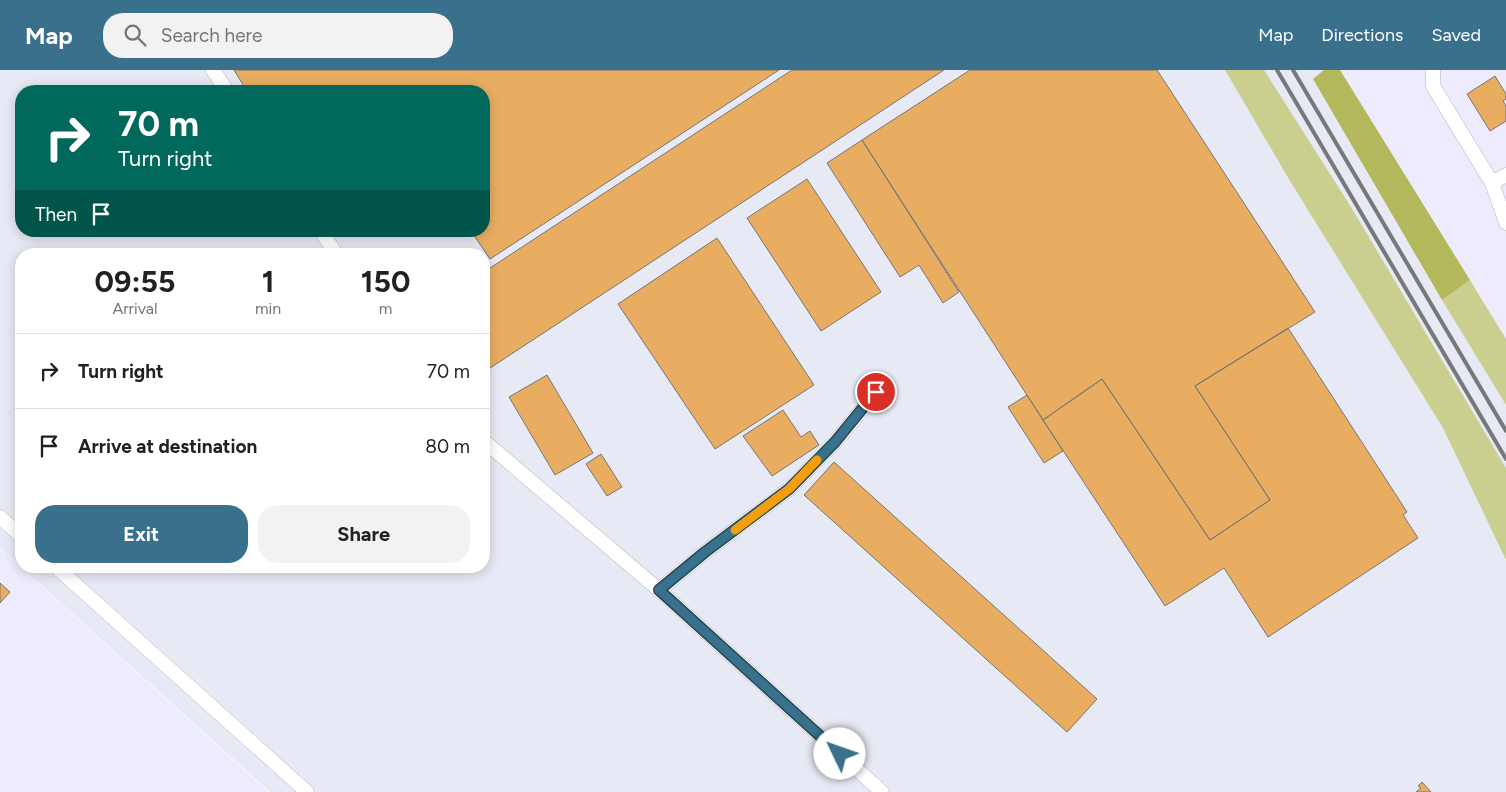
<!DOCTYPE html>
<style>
:root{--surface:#fff;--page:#f2f2f2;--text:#202124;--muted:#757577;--line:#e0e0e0;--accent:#39708b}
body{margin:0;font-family:Figtree,sans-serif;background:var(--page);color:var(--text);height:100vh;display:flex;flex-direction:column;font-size:19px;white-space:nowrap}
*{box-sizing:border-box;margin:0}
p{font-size:16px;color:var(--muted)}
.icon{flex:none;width:28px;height:28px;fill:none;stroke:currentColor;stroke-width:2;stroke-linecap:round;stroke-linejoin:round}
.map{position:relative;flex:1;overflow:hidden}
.panel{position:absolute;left:15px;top:178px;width:475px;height:325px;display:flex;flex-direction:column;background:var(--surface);border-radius:20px;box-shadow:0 2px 12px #0003}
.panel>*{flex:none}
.top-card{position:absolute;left:15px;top:15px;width:475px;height:152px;border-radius:20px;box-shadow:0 2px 12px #0003;background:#00695c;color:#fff;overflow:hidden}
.pin{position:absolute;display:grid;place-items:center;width:42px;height:42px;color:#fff;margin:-21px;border:2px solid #fff;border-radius:50%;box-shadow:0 1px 5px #0007}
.me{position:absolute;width:55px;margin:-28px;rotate:312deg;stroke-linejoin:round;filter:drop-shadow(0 0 4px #0008)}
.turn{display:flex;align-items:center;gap:18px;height:105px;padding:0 20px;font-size:22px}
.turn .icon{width:65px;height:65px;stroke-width:2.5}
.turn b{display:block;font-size:35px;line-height:42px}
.then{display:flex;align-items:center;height:48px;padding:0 20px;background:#0003;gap:10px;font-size:19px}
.eta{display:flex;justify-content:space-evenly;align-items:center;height:85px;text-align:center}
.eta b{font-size:30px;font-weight:700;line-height:35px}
.cta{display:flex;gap:10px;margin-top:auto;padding:10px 20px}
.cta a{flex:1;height:58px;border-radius:20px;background:var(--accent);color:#fff;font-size:20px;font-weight:700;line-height:58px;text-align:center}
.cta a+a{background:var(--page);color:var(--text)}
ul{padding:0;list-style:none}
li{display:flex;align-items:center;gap:15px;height:75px;padding:0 20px;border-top:1px solid var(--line)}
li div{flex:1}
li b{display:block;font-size:19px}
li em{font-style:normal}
header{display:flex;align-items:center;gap:30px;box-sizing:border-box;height:70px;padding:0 25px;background:var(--accent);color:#fff}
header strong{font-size:24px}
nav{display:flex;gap:28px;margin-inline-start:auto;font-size:18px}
.search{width:350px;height:45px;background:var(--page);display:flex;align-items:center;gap:12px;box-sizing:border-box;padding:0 18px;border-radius:20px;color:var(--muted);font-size:19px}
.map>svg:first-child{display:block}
.built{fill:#e7eaf4;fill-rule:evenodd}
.industrial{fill:#edebfd}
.green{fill:#cacf8f}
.forest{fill:#b3b85c}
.building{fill:#e9ad62;stroke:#777573}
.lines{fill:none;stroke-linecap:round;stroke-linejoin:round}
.lane-casing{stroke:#b6b7ba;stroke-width:15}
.lane{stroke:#fff;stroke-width:14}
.rail{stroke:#77787a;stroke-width:4}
.route-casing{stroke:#25495a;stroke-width:12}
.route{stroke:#39708b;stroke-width:9}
.slow{stroke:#f59e0b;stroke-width:9}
</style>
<header>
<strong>Map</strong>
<div class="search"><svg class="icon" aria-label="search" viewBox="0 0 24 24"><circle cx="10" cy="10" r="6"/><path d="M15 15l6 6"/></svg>Search here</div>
<nav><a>Map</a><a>Directions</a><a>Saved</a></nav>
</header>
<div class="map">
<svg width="1506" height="722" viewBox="0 0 1506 722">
<rect width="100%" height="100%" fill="#f6f7fb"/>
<path class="built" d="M0 0H1340L1506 269V722H270L0 478ZM21 21H484V161H21ZM21 184H484V496H21Z"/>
<path class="industrial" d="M1340 0H1506V269L1486 235Z
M0 479 268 722H0Z"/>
<path class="green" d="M1225 0H1264L1351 137 1506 398V490L1443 358 1290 111Z
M1470 210 1506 269V335L1442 230Z"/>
<path class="forest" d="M1324 0H1340L1470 210 1442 230 1313 9Z"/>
<path class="building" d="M234 0H779L490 189 471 161H484V21H247Z
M792 0H944L484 302V202Z
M970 0H1157L1315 242 1195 316 1270 430 1210 470 1102 309 1043 350 862 70Z
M1495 6 1506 24V29L1503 31 1506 36V51L1490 61 1467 24Z
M862 70 959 222 943 233 919 195 900 207 827 93Z
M807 109 881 222 821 261 747 148Z
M717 168 814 315 715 379 618 234Z
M1288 258 1407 442 1403 445 1418 468 1268 567 1224 498 1165 536 1043 350 1102 309 1210 470 1270 430 1195 316Z
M547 305 593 383 555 405 509 327Z
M1027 325 1063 381 1044 393 1008 337Z
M783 340 801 367 810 361 819 375 772 406 743 366Z
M601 384 622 417 607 426 586 394Z
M834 392 1097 629 1067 662 804 425Z
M0 513 10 522 0 533Z
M1422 712 1431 722H1416L1421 718 1418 716Z"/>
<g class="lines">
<g class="lane-casing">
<path id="lane" d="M213 0 227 21
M1433 0V16L1492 113 1506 153
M1492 113 1506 105
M321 161 336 184
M484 371 659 520 705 482 789 419 835 372 876 323
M0 447 21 466
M55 496 307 722
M659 520 882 722"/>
</g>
<use href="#lane" class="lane"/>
<path class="rail" d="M1277 0 1506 389
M1293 0 1506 361"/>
</g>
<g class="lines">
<g class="route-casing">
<path id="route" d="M840 684 659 520 705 482 789 419 835 372 876 322"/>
</g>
<use href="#route" class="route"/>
<path class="slow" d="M735 460 789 419 817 390"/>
</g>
</svg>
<div class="pin" style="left:876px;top:322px;background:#d93025"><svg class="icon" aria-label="arrive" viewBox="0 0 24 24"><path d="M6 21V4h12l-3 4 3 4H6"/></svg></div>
<svg class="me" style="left:840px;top:684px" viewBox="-20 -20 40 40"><circle r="19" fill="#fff"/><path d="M0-13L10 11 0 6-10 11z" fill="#39708b"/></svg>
<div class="top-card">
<div class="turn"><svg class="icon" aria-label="right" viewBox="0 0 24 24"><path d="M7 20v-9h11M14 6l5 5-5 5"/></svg><div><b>70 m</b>Turn right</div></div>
<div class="then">Then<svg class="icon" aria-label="arrive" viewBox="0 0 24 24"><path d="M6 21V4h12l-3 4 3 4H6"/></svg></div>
</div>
<section class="panel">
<div class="eta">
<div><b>09:55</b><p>Arrival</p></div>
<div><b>1</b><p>min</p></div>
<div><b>150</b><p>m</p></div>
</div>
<ul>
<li><svg class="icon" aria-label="right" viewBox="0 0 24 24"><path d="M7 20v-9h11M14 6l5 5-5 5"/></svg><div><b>Turn right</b></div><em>70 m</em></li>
<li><svg class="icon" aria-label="arrive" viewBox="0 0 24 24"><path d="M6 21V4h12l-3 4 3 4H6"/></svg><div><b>Arrive at destination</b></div><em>80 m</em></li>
</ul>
<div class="cta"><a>Exit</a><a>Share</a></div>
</section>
</div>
